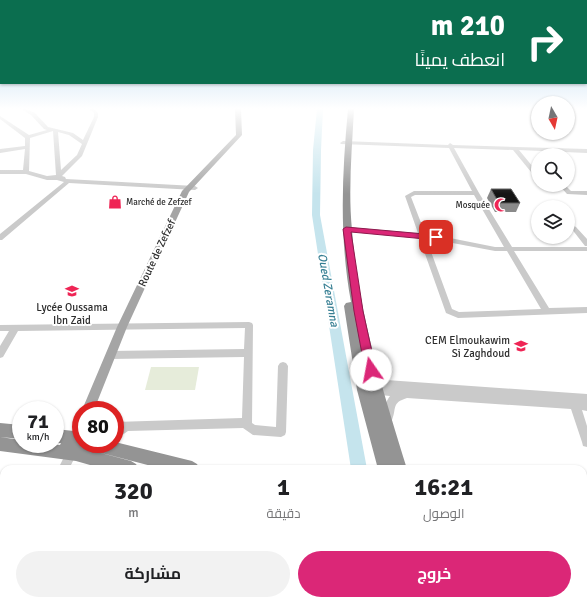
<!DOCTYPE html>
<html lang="ar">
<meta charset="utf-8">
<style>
:root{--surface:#fff;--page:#f2f2f2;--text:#202124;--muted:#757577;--accent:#db2777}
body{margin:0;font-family:Signika,Cairo,sans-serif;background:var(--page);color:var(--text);direction:rtl;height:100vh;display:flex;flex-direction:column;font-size:15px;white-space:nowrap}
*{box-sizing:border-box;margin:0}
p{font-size:13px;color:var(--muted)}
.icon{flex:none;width:22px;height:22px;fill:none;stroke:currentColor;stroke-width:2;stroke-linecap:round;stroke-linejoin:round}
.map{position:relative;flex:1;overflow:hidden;direction:ltr}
.panel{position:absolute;left:0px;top:465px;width:587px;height:140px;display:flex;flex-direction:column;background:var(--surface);border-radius:12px 12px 0 0;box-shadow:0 1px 3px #0004;direction:rtl}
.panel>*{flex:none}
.hud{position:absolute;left:0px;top:0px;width:587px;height:84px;box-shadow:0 1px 3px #0004;direction:rtl;background:#0b6e4f;color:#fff;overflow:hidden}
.needle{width:26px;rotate:171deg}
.buttons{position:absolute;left:531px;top:96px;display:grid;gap:8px}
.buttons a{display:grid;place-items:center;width:44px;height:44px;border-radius:50%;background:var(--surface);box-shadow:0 1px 3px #0004;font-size:20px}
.speed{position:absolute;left:12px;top:401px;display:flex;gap:8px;font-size:20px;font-weight:700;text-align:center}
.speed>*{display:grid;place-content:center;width:52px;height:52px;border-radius:50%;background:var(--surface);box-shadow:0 1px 3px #0004;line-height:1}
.speed small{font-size:10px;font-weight:400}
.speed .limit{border:6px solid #d22;background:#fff;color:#111}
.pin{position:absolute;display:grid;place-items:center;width:34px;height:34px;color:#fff;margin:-17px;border-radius:8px;box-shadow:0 2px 6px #0006}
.me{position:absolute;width:44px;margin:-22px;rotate:348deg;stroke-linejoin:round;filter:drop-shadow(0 0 3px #0008)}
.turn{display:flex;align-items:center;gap:14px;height:84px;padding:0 16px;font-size:18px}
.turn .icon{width:52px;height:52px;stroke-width:2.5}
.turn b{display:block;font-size:28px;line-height:34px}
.eta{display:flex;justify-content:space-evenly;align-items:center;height:68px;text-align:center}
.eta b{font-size:24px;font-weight:700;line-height:28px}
.primary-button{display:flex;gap:8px;margin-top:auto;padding:8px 16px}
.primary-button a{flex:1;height:46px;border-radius:24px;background:var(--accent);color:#fff;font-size:16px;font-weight:700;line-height:46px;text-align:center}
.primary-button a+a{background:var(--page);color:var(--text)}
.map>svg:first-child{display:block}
.green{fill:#e6ecda}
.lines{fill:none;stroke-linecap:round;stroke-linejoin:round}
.river{fill:#c5e4ed;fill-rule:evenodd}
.minor{fill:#cacaca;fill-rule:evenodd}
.major{fill:#a5a5a5;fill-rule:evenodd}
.highway{fill:#949494;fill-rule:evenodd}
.wall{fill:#8a8a8a}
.building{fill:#141414;stroke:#5a5a5a}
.route{fill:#db2777;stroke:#8e194d}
.labels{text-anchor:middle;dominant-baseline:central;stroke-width:4;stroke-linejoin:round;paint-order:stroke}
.far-poi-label{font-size:9px;fill:#2d2d2d;stroke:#fff;text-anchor:start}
.street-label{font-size:11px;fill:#2d2d2d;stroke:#fff}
.poi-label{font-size:11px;fill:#2d2d2d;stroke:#fff}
.water-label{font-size:12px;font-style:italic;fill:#377f93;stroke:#fff}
</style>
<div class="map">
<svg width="587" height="605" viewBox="0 0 587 605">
<rect width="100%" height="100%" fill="#fff"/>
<path class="green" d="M151 367H199L195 390H145Z"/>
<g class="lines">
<path class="river" d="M317 109H323L321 150 320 215 367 469H351L312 215 313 150Z
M364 601H382V605H364Z"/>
<path class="minor" d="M21 109H26L35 113 48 127 73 133 83 140 94 117V113L89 109H94L98 113V117L82 156 62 176 65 177 66 179 195 186 198 188 195 190 69 183 2 240H0V234L64 182 57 180H47L26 174H0V170H23L25 149 0 153V149L25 146V138L0 119V116L29 135 47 130 44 129 31 115ZM53 131 56 175 47 176 29 171 30 138ZM58 132 69 135 82 144 77 155 61 170Z
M343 141 448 145 450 143 453 145 587 149V153L519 150 538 173V179L536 178 513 150 454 148 479 193 512 247H587V251H514L549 308 587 307V313L458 318 446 313 419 237 346 231 343 229 346 227 418 233 405 196 414 191H472L449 148 341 144 340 143ZM415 195H474L504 247H495L425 233 411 197ZM426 238 495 251H507L541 309 459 312 452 309Z
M559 185H565L571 191H587V195L567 194Z
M574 226 576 227 587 239V246H585L571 228Z
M249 322 252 323 253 325 252 423 255 425 276 427 278 366 280 363 283 362 286 363 288 366 286 432 285 435 281 437 253 435 243 428 128 431 115 440V422L242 418 244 357 110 359 107 358 106 355 107 352 110 351 244 349 245 328 18 331 3 357 0 358V346L9 331H0V325Z
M372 379 587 394V411L582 410 587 426V447L583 446 582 442 571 409 407 398C391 403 397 408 392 420L388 422 384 420C381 412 385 403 390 396L371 394 369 391 371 388 373 387 369 386 367 383 369 380Z
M71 450 75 451 76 455 69 469H58L67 451Z
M4 520V533L0 535V522Z"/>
<path class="major" d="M235 109H241L242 135 189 192 127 327 94 410H82L117 327 182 191 236 135Z
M583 573 587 574V590L583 589Z
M583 590 587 591V605H579L576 601H583Z
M396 601H427L428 605H397Z"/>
<path class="highway" d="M348 109H354C352 149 348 190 352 230 358 312 383 391 407 469H378L357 390 344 306 346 303 351 302C339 237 342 174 348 109Z
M0 423 21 425V439L0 437Z
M55 429 74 431 81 430V444H115V442L192 461 197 464 200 469H163L90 450 131 461 136 464 139 469H104L76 461 0 451V437L21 440V444L60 445 61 443H55Z"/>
</g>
<path class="wall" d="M491 189 520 203 516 212H495L487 198Z"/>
<path class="building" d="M491 189H511L520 203H499Z"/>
<linearGradient id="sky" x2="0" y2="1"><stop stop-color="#9ac7ea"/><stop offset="0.56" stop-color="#fff"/><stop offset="1" stop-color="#fff" stop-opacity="0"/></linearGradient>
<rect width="587" height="194" fill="url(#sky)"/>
<path class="route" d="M346 227 436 235 440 237 436 240 351 232 363 311 376 370 374 373H367L365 370 354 311 343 229Z"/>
<defs>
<g id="shop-bare" transform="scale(1.08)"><path d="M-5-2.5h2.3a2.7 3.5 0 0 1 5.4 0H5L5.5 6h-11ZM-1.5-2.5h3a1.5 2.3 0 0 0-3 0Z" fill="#ef2555" stroke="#fff" stroke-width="2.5" paint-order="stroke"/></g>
<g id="mosque-bare" transform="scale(1.08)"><path d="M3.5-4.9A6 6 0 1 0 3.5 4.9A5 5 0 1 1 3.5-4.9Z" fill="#ef2555" stroke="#fff" stroke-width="2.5" paint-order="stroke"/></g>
<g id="school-bare" transform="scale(1.08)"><path d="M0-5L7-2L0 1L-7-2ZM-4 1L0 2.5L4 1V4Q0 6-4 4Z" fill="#ef2555" stroke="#fff" stroke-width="2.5" paint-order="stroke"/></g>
</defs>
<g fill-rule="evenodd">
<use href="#shop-bare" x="115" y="202"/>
<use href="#mosque-bare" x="501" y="205"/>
<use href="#school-bare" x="72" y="291"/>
<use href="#school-bare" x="521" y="346"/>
</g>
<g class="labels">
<g class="far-poi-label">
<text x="126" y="202">Marché de Zefzef</text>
<text x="490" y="205" text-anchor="end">Mosquée</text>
</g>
<g class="street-label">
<text transform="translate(157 253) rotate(-65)">Route de Zefzef</text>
</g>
<g class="poi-label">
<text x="72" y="307">Lycée Oussama<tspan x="72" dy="13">Ibn Zaid</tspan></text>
<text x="510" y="340" text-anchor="end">CEM Elmoukawim<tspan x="510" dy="13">Si Zaghdoud</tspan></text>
</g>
<g class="water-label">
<text transform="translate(328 290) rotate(80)">Oued Zeramna</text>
</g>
</g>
</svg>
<div class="buttons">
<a><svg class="needle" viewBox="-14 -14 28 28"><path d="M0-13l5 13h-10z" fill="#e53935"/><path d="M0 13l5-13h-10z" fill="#757577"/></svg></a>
<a><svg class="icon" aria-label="search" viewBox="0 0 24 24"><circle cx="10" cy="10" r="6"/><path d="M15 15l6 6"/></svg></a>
<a><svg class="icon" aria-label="layers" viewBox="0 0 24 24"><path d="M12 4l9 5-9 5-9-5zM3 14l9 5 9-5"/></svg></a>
</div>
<div class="speed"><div>71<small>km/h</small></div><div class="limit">80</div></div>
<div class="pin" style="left:436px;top:237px;background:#d93025"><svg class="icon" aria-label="arrive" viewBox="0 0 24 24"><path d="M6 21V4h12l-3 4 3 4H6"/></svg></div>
<svg class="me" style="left:371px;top:370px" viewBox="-20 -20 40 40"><circle r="19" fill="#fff"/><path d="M0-13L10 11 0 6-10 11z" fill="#db2777"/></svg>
<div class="hud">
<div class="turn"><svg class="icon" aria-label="right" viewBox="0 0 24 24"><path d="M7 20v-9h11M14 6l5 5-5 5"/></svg><div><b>210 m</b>انعطف يمينًا</div></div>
</div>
<section class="panel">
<div class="eta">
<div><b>16:21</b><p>الوصول</p></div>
<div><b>1</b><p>دقيقة</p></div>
<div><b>320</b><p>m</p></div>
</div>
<div class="primary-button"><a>خروج</a><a>مشاركة</a></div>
</section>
</div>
